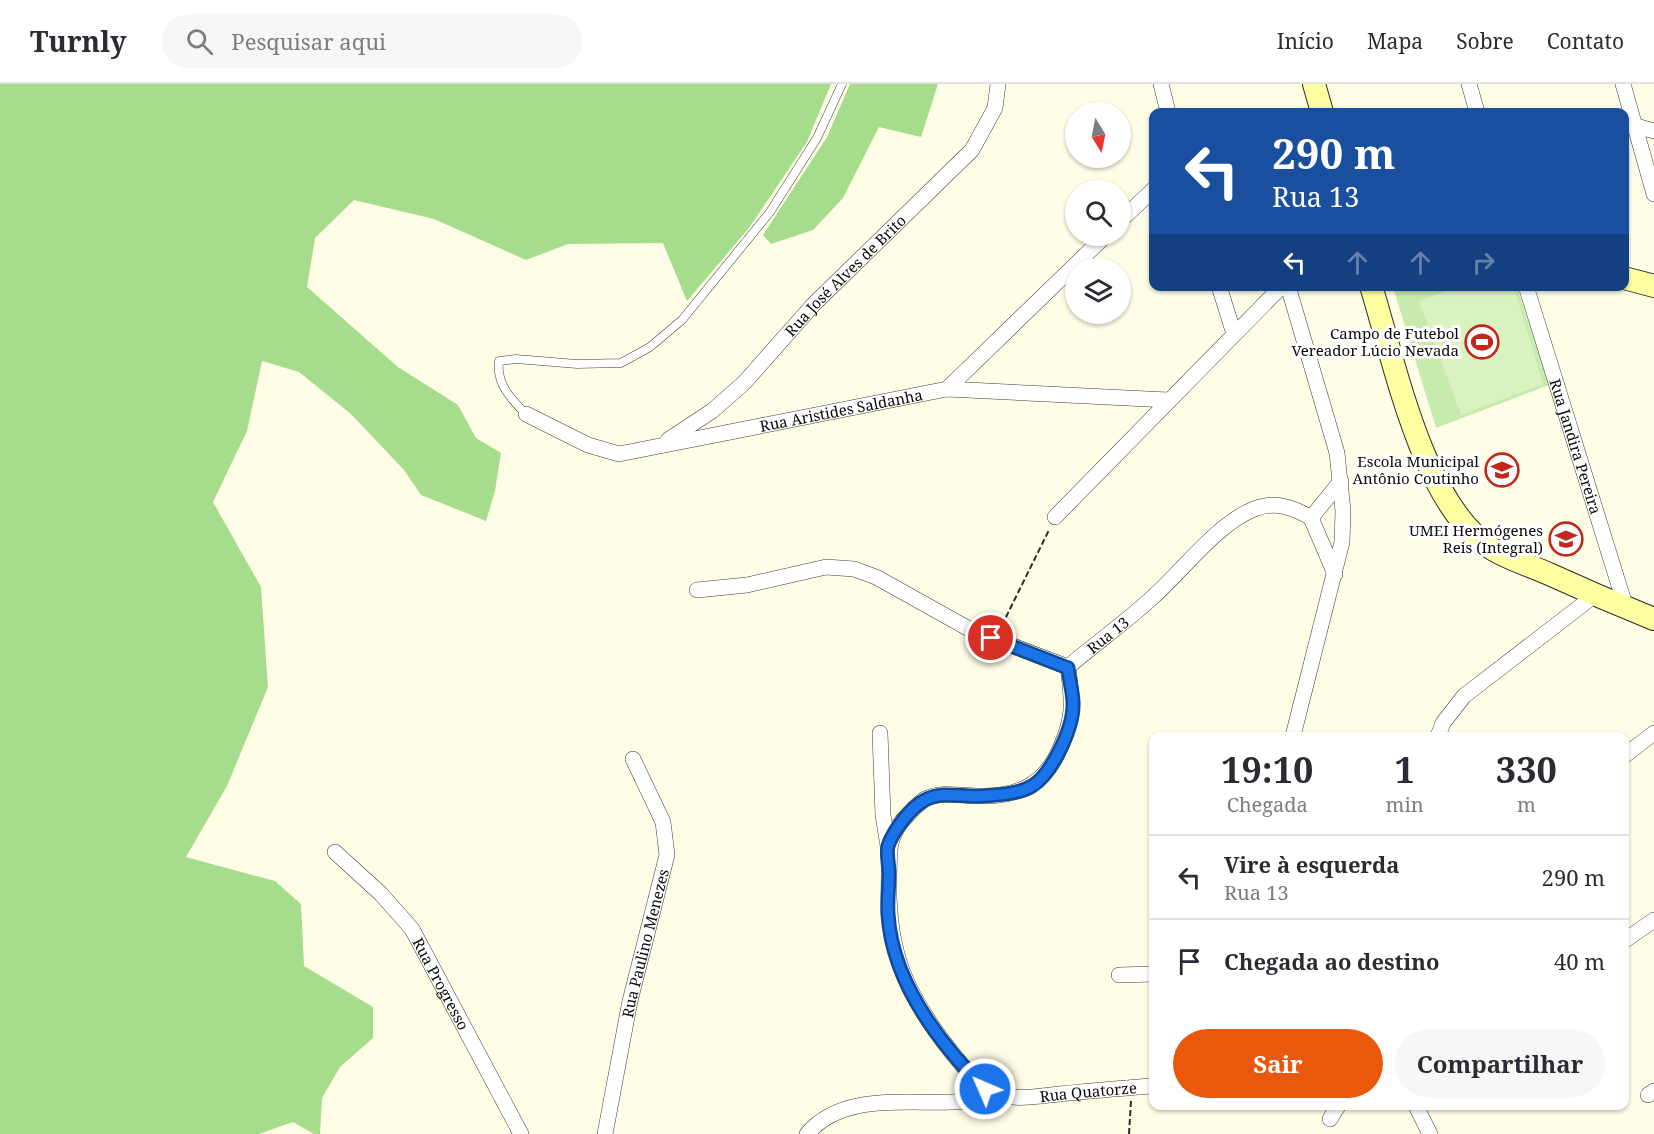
<!DOCTYPE html>
<html lang="pt">
<meta charset="utf-8">
<style>
:root{--surface:#fff;--page:#f7f7f7;--text:#2b2b33;--muted:#7c7c81;--line:#e1e1e2;--accent:#ea580c}
body{margin:0;font-family:"Noto Serif",serif;background:var(--page);color:var(--text);height:100vh;display:flex;flex-direction:column;font-size:22px;white-space:nowrap}
*{box-sizing:border-box;margin:0}
p{font-size:20px;color:var(--muted)}
.icon{flex:none;width:33px;height:33px;fill:none;stroke:currentColor;stroke-width:2;stroke-linecap:round;stroke-linejoin:round}
.map{position:relative;flex:1;overflow:hidden}
.panel{position:absolute;left:1149px;top:648px;width:480px;height:378px;display:flex;flex-direction:column;background:var(--surface);border-radius:12px;box-shadow:0 2px 4px #0004}
.panel>*{flex:none}
.top-card{position:absolute;left:1149px;top:24px;width:480px;height:183px;border-radius:12px;box-shadow:0 2px 4px #0004;background:#1a4fa0;color:#fff;overflow:hidden}
.needle{width:39px;rotate:170deg}
.tools{position:absolute;left:1065px;top:18px;display:grid;gap:12px}
.tools a{display:grid;place-items:center;width:66px;height:66px;border-radius:50%;background:var(--surface);box-shadow:0 2px 4px #0004;font-size:30px}
.pin{position:absolute;display:grid;place-items:center;width:51px;height:51px;color:#fff;margin:-26px;border:3px solid #fff;border-radius:50%;box-shadow:0 2px 6px #0007}
.me{position:absolute;width:66px;margin:-33px;rotate:315deg;stroke-linejoin:round;filter:drop-shadow(0 0 4px #0008)}
.turn{display:flex;align-items:center;gap:21px;height:126px;padding:0 24px;font-size:27px}
.turn .icon{width:78px;height:78px;stroke-width:2.5}
.turn b{display:block;font-size:42px;line-height:51px}
.lanes{display:flex;align-items:center;height:57px;padding:0 24px;background:#0003;justify-content:center;gap:30px;direction:ltr}
.lanes .off{opacity:.35}
.eta{display:flex;justify-content:space-evenly;align-items:center;height:102px;text-align:center}
.eta b{font-size:36px;font-weight:700;line-height:42px}
.primary-button{display:flex;gap:12px;margin-top:auto;padding:12px 24px}
.primary-button a{flex:1;height:69px;border-radius:36px;background:var(--accent);color:#fff;font-size:24px;font-weight:700;line-height:69px;text-align:center}
.primary-button a+a{background:var(--page);color:var(--text)}
ul{padding:0;list-style:none}
li{display:flex;align-items:center;gap:18px;height:84px;padding:0 24px;border-top:2px solid var(--line)}
li div{flex:1}
li b{display:block;font-size:22px}
li em{font-style:normal}
header{display:flex;align-items:center;gap:36px;box-sizing:border-box;height:84px;padding:0 30px;background:var(--surface);border-bottom:2px solid var(--line)}
header strong{font-size:28px}
nav{display:flex;gap:33px;margin-inline-start:auto;font-size:21px}
.search{width:420px;height:54px;background:var(--page);display:flex;align-items:center;gap:15px;box-sizing:border-box;padding:0 21px;border-radius:33px;color:var(--muted);font-size:22px}
.map>svg:first-child{display:block}
.green{fill:#c6ebad}
.forest{fill:#a6dd8c}
.pitch{fill:#daf2c0}
.lines{fill:none;stroke-linecap:round;stroke-linejoin:round}
.lane-casing{stroke:#3c3c3c;stroke-width:9}
.street-casing{stroke:#3c3c3c;stroke-width:16}
.secondary-casing{stroke:#2b2b2b;stroke-width:24}
.path{stroke:#2b2b2b;stroke-width:2;stroke-dasharray:6 3;stroke-linecap:butt}
.lane{stroke:#fff;stroke-width:8}
.street{stroke:#fff;stroke-width:15}
.secondary{stroke:#fdffa1;stroke-width:22}
.route-casing{stroke:#114b97;stroke-width:15}
.route{stroke:#1a73e8;stroke-width:10}
.labels{text-anchor:middle;dominant-baseline:central;stroke-width:6;stroke-linejoin:round;paint-order:stroke}
.street-label{font-size:15px;fill:#090909;stroke:#fff}
.poi-label{font-size:15px;fill:#090909;stroke:#fff;text-anchor:end}
</style>
<header>
<strong>Turnly</strong>
<div class="search"><svg class="icon" aria-label="search" viewBox="0 0 24 24"><circle cx="10" cy="10" r="6"/><path d="M15 15l6 6"/></svg>Pesquisar aqui</div>
<nav><a>Início</a><a>Mapa</a><a>Sobre</a><a>Contato</a></nav>
</header>
<div class="map">
<svg width="1654" height="1050" viewBox="0 0 1654 1050">
<rect width="100%" height="100%" fill="#fffde6"/>
<path class="green" d="M1393 203H1517L1549 301 1436 344Z"/>
<path class="forest" d="M0 0H831L807 58 749 144 687 217 663 159 568 160 526 176 434 135 354 116 315 154 307 203 398 283 458 321 476 354 501 369 495 407 486 437 421 411 404 386 351 330 299 288 262 277 247 347 213 418 261 503 268 603 227 702 186 773 275 797 301 820 304 882 373 923V954L340 983 322 1014 320 1050H314L293 1038 259 1050H0Z
M850 0H938L921 53 879 43 843 114 813 146 771 160 763 151 827 53Z"/>
<path class="pitch" d="M1458 203H1514L1543 300 1461 331 1419 217Z"/>
<g class="lines">
<g class="lane-casing">
<path id="lane" d="M526 330C511 315 496 300 499 277L516 275 577 280 621 279 650 263 682 236 770 128 817 54 842 0"/>
</g>
<g class="street-casing">
<g id="street">
<path d="M1161 0 1168 28"/>
<path d="M1469 0 1477 28"/>
<path d="M1623 0 1654 110"/>
<path d="M1636 42 1654 47"/>
<path d="M1120 137 1154 105"/>
<path d="M1219 202 1234 250"/>
<path d="M1288 202 1337 369 1343 427 1342 458 1293 652"/>
<path id="s1" d="M1526 202 1626 524"/>
<path d="M947 305 1105 152"/>
<path id="s2" d="M526 330 588 361 619 370 947 305 1168 316"/>
<path id="s3" d="M668 356 712 327 744 299 813 221 972 66 995 24 998 0"/>
<path d="M1055 433 1282 202"/>
<path d="M1311 434 1335 490"/>
<path d="M697 506 747 501 826 483 854 485 876 493 971 546 1068 583"/>
<path id="s4" d="M1068 583C1073 620 1074 637 1057 671 1041 703 1014 713 979 712 961 712 942 707 925 715 918 719 908 731 902 737 887 757 890 769 889 792 887 869 906 911 953 970 966 985 980 1006 1000 1011 1019 1016 1040 1012 1059 1010 1090 1007 1122 1004 1154 1002"/>
<path id="s5" d="M1068 583C1096 559 1126 538 1153 513 1183 486 1217 440 1254 425 1275 417 1293 423 1311 434L1341 397"/>
<path d="M880 649 883 731 888 762"/>
<path d="M1438 652 1443 639 1464 612 1595 511"/>
<path d="M1624 672 1654 649"/>
<path id="s6" d="M335 768 381 810 412 845 521 1050"/>
<path d="M1624 857 1654 836"/>
<path d="M1119 891 1154 890"/>
<path d="M1648 1011 1654 1007"/>
<path d="M1416 1022 1430 1050"/>
<path d="M1330 1035 1338 1022"/>
<path id="s7" d="M605 1050 630 917 667 771 663 738 633 675"/>
<path d="M807 1050C852 997 941 1031 1000 1011"/>
</g>
</g>
<g class="secondary-casing">
<path id="secondary" d="M1314 0 1322 28
M1624 194 1654 202
M1371 202C1395 279 1423 424 1494 466 1511 476 1531 482 1549 490 1584 506 1619 521 1654 535"/>
</g>
<path class="path" d="M1004 541 994 537 996 531 1006 533 1049 446
M1129 1050 1131 1017"/>
<use href="#lane" class="lane"/>
<use href="#street" class="street"/>
<use href="#secondary" class="secondary"/>
</g>
<g class="lines">
<g class="route-casing">
<path id="route" d="M985 1005C938 958 892 898 888 830 887 816 889 802 889 789 889 781 886 769 888 762 893 747 911 723 925 716 943 706 964 714 983 712 998 711 1019 710 1032 702 1052 690 1074 643 1073 619 1073 608 1069 595 1068 584L991 554"/>
</g>
<use href="#route" class="route"/>
</g>
<defs>
<g id="stadium-ring" transform="scale(1.725)"><circle r="9.5" fill="#fff" stroke="#c22719" stroke-width="1.5"/><path d="M0-5a6.5 5 0 1 0 0 10a6.5 5 0 1 0 0-10ZM-3.5-1.8h7v3.6h-7Z" fill="#c22719"/></g>
<g id="school-ring" transform="scale(1.725)"><circle r="9.5" fill="#fff" stroke="#c22719" stroke-width="1.5"/><path d="M0-5L7-2L0 1L-7-2ZM-4 1L0 2.5L4 1V4Q0 6-4 4Z" fill="#c22719"/></g>
</defs>
<g fill-rule="evenodd">
<use href="#stadium-ring" x="1482" y="258"/>
<use href="#school-ring" x="1502" y="386"/>
<use href="#school-ring" x="1566" y="455"/>
</g>
<g class="labels">
<g class="street-label">
<text stroke="none"><textPath href="#s3" startOffset="243">Rua José Alves de Brito</textPath></text>
<text stroke="none"><textPath href="#s2" startOffset="328">Rua Aristides Saldanha</textPath></text>
<text stroke="none"><textPath href="#s1" startOffset="168">Rua Jandira Pereira</textPath></text>
<text stroke="none"><textPath href="#s5" startOffset="51">Rua 13</textPath></text>
<text stroke="none"><textPath href="#s7" startOffset="195">Rua Paulino Menezes</textPath></text>
<text stroke="none"><textPath href="#s6" startOffset="171">Rua Progresso</textPath></text>
<text stroke="none"><textPath href="#s4" startOffset="675">Rua Quatorze</textPath></text>
</g>
<g class="poi-label">
<text x="1459" y="249">Campo de Futebol<tspan x="1459" dy="17">Vereador Lúcio Nevada</tspan></text>
<text x="1479" y="377">Escola Municipal<tspan x="1479" dy="17">Antônio Coutinho</tspan></text>
<text x="1543" y="446">UMEI Hermógenes<tspan x="1543" dy="17">Reis (Integral)</tspan></text>
</g>
</g>
</svg>
<div class="tools">
<a><svg class="needle" viewBox="-14 -14 28 28"><path d="M0-13l5 13h-10z" fill="#e53935"/><path d="M0 13l5-13h-10z" fill="#7c7c81"/></svg></a>
<a><svg class="icon" aria-label="search" viewBox="0 0 24 24"><circle cx="10" cy="10" r="6"/><path d="M15 15l6 6"/></svg></a>
<a><svg class="icon" aria-label="layers" viewBox="0 0 24 24"><path d="M12 4l9 5-9 5-9-5zM3 14l9 5 9-5"/></svg></a>
</div>
<div class="pin" style="left:991px;top:554px;background:#d93025"><svg class="icon" aria-label="arrive" viewBox="0 0 24 24"><path d="M6 21V4h12l-3 4 3 4H6"/></svg></div>
<svg class="me" style="left:985px;top:1005px" viewBox="-20 -20 40 40"><circle r="17" fill="#1a73e8" stroke="#fff" stroke-width="3"/><path d="M0-11L8 9 0 5-8 9z" fill="#fff"/></svg>
<div class="top-card">
<div class="turn"><svg class="icon" aria-label="left" viewBox="0 0 24 24"><path d="M17 20v-9H6M10 6l-5 5 5 5"/></svg><div><b>290 m</b>Rua 13</div></div>
<div class="lanes"><svg class="icon" aria-label="left" viewBox="0 0 24 24"><path d="M17 20v-9H6M10 6l-5 5 5 5"/></svg><svg class="icon off" aria-label="ahead" viewBox="0 0 24 24"><path d="M12 20V5M6 11l6-6 6 6"/></svg><svg class="icon off" aria-label="ahead" viewBox="0 0 24 24"><path d="M12 20V5M6 11l6-6 6 6"/></svg><svg class="icon off" aria-label="right" viewBox="0 0 24 24"><path d="M7 20v-9h11M14 6l5 5-5 5"/></svg></div>
</div>
<section class="panel">
<div class="eta">
<div><b>19:10</b><p>Chegada</p></div>
<div><b>1</b><p>min</p></div>
<div><b>330</b><p>m</p></div>
</div>
<ul>
<li><svg class="icon" aria-label="left" viewBox="0 0 24 24"><path d="M17 20v-9H6M10 6l-5 5 5 5"/></svg><div><b>Vire à esquerda</b><p>Rua 13</p></div><em>290 m</em></li>
<li><svg class="icon" aria-label="arrive" viewBox="0 0 24 24"><path d="M6 21V4h12l-3 4 3 4H6"/></svg><div><b>Chegada ao destino</b></div><em>40 m</em></li>
</ul>
<div class="primary-button"><a>Sair</a><a>Compartilhar</a></div>
</section>
</div>
